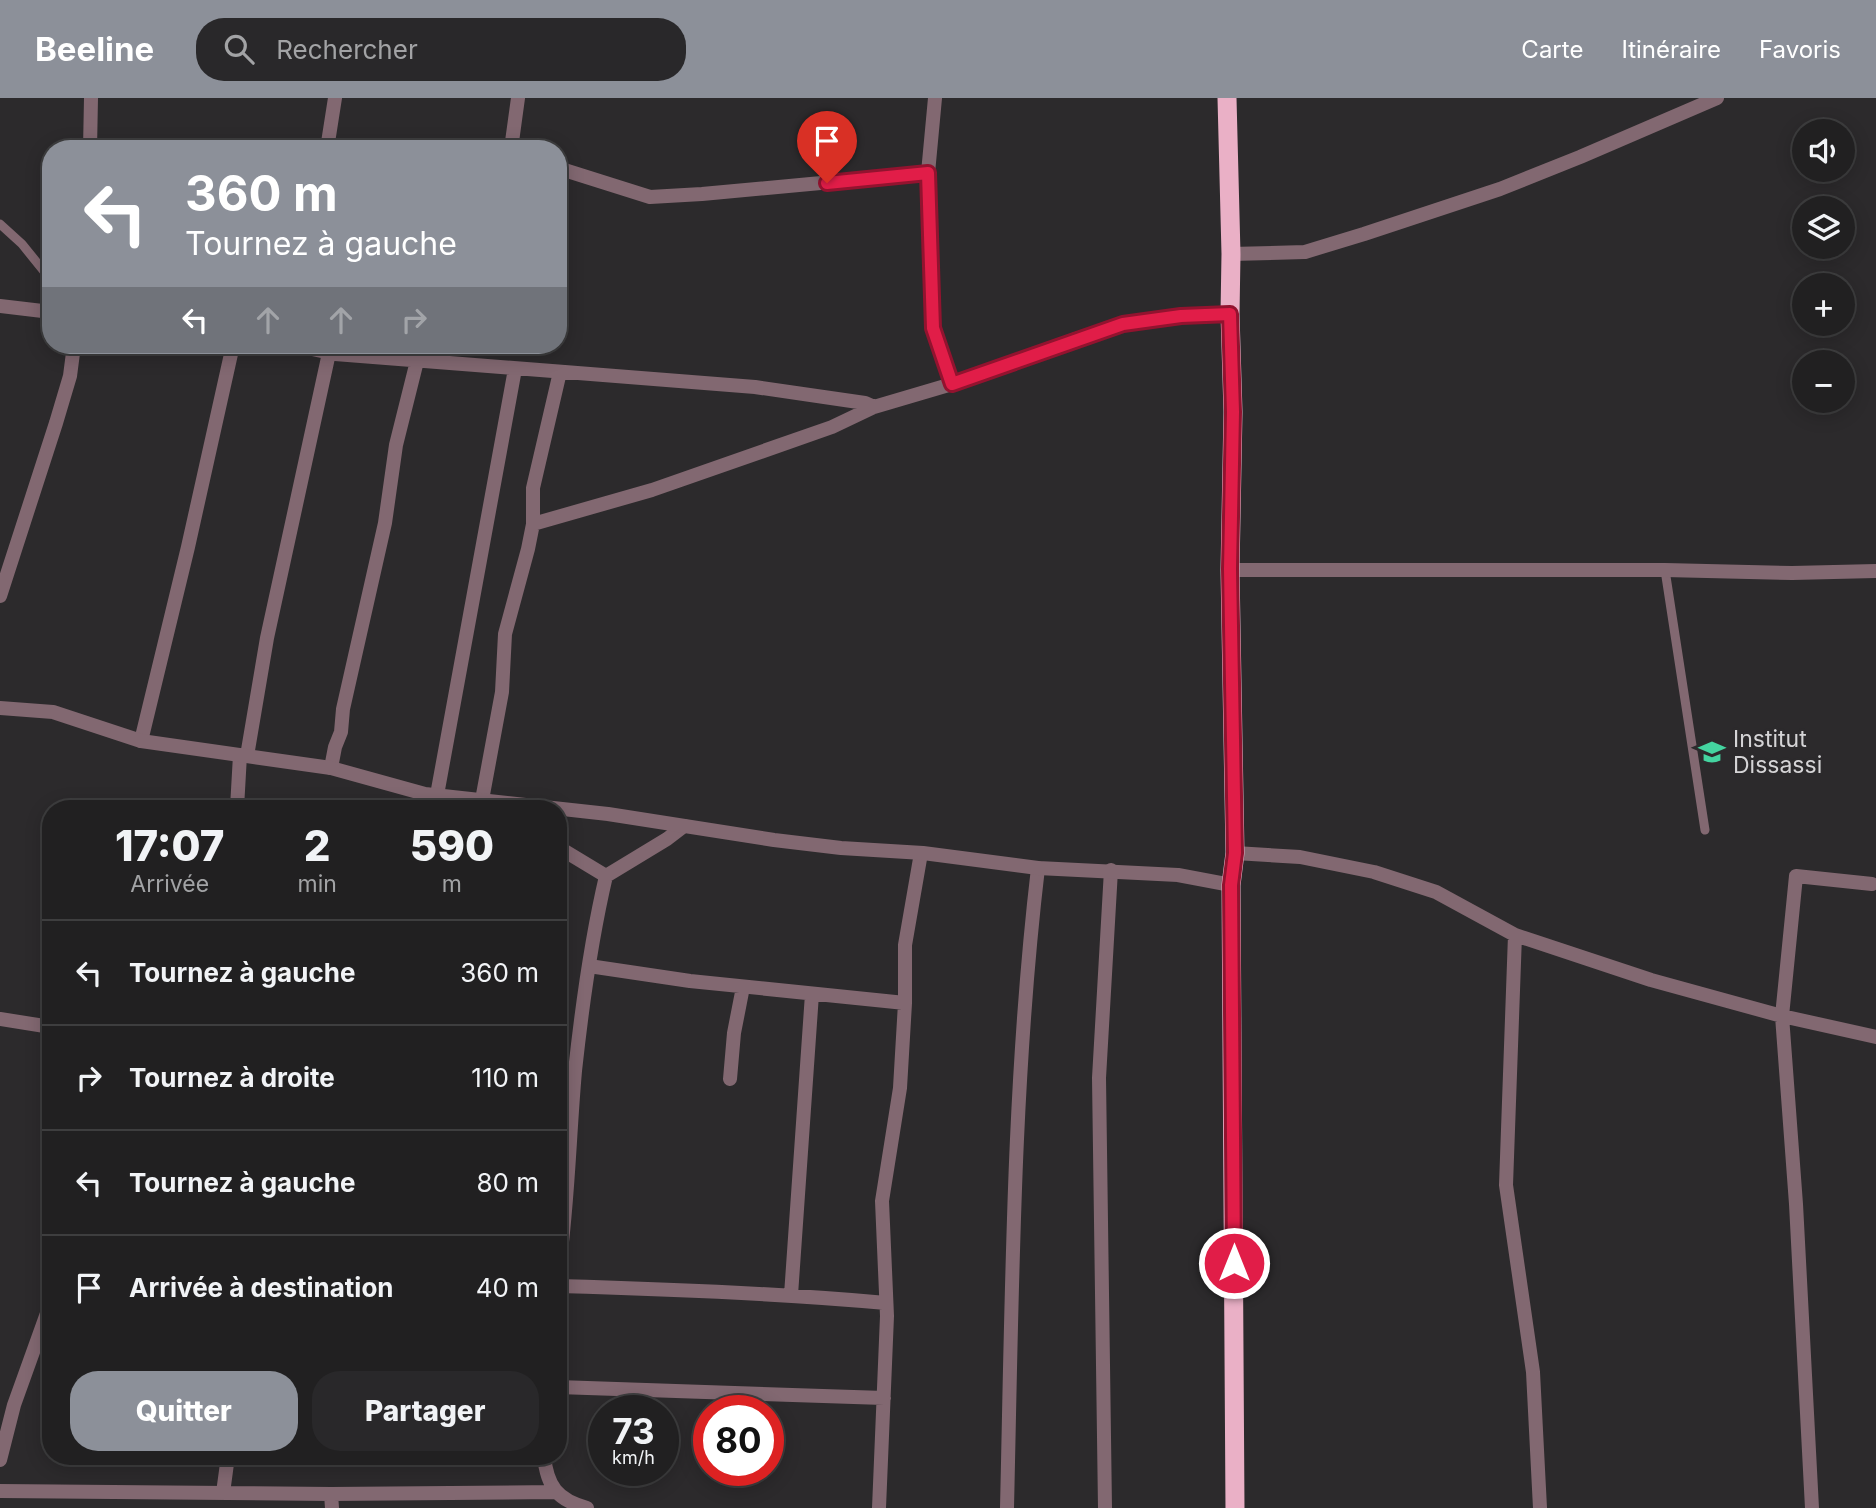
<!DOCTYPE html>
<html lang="fr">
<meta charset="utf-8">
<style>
:root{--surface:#212021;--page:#29282a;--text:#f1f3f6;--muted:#a2a3a5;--line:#3e3e3f;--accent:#8c9099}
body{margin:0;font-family:Inter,sans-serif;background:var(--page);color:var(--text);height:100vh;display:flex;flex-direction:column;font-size:26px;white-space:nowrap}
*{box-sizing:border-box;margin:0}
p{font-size:23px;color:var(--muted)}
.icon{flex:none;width:38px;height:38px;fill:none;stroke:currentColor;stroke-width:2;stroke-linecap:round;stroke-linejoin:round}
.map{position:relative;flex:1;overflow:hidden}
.drawer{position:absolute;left:42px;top:702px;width:525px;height:665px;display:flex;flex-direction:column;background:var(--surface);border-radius:28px;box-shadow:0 4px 18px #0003,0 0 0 2px var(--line)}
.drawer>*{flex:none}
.hud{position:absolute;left:42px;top:42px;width:525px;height:214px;border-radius:28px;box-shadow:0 4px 18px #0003,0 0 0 2px var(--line);background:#8c9099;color:#fff;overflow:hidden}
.buttons{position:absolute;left:1792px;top:21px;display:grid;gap:14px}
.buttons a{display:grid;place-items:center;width:63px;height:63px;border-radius:50%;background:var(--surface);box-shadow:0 4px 18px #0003,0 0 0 2px var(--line);font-size:35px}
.speed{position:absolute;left:588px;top:1297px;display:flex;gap:14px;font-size:35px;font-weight:700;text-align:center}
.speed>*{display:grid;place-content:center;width:91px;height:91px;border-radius:50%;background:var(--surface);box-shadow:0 4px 18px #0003,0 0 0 2px var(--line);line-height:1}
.speed small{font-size:18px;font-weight:400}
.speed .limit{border:10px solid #d22;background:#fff;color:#111}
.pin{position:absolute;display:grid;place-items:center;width:60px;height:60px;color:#fff;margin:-72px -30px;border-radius:50% 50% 50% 0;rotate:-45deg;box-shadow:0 0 7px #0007}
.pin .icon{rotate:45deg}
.me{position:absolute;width:77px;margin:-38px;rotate:0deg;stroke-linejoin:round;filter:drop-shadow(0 0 5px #0008)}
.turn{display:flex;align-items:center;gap:24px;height:147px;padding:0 28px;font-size:32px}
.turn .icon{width:91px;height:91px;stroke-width:2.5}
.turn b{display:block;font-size:49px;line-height:60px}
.lanes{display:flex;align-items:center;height:66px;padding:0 28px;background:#0003;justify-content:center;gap:35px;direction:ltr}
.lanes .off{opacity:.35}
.eta{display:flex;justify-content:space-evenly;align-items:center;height:119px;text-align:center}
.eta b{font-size:42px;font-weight:800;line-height:49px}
.cta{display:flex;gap:14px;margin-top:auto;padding:14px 28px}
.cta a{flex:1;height:80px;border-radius:28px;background:var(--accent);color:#fff;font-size:28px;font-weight:800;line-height:80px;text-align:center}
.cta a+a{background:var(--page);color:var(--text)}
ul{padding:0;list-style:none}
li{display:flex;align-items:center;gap:21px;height:105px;padding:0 28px;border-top:2px solid var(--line)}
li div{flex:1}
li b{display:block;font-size:26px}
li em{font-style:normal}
header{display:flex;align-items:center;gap:42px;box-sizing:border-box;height:98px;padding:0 35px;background:var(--accent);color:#fff}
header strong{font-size:33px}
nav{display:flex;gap:38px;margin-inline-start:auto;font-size:24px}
.search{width:490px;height:63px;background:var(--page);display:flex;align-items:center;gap:18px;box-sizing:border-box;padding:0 24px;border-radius:28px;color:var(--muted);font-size:26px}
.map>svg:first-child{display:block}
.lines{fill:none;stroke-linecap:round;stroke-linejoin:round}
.service{stroke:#826871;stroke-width:9}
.minor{stroke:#826871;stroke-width:14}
.tertiary{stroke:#826871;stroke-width:14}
.trunk{stroke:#eab0c6;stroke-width:19}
.route-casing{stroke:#92132f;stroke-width:18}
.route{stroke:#e11d48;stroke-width:12}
.labels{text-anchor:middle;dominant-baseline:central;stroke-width:5;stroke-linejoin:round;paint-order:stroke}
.poi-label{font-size:23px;fill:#d5d4d6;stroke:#2c2a2c;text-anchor:start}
</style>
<header>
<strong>Beeline</strong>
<div class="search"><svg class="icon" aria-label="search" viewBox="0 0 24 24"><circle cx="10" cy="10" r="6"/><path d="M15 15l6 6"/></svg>Rechercher</div>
<nav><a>Carte</a><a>Itinéraire</a><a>Favoris</a></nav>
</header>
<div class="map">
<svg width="1876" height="1410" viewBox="0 0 1876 1410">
<rect width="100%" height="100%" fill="#2c2a2c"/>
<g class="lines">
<path class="service" d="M0 126 22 146 51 182
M1665 472 1705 732"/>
<path class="minor" d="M935 0 928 75 933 230 952 286
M90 51 91 0
M327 51 335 0
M511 51 518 0
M558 70 650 99 702 96 928 75
M1231 156 1305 154 1364 136 1500 91 1580 59 1717 0
M0 208 51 214
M294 247 335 256 755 289 865 305 874 309 952 286 1073 242 1123 226 1181 218 1230 216
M533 426 652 392 832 329 874 309
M1230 472H1665L1792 475 1876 473
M0 498 56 325 70 278 74 247
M141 643 188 449 233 247
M247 658 267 540 329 255
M331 670 335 649 341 634 343 611 385 425 396 347 417 263
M437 697 515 271
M424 699 438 710
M482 702 502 594 505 536 528 451 533 426V390L560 274
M237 710 240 657
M558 749 606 778
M1235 755 1300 759 1374 774 1436 794 1515 837 1651 882 1782 918 1876 939
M1515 837 1506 1087 1533 1274 1540 1410
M589 868 690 883 905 905
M0 921 51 929
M730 981 734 935 743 889
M558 1176C568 1109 569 1041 575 973 582 908 591 842 606 778L667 741 684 728
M558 1188C668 1191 777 1195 886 1205
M791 1197 812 896
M558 1289 884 1300
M544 1358C547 1388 557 1402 587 1410
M0 1362 14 1307 51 1204
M0 1393 331 1396 555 1394
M223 1395 228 1358
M331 1396 332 1410
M879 1410 887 1218 882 1103 900 990 905 905V847L921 755
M1007 1410C1012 1196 1013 982 1038 770
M1105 1410 1099 980 1111 772
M1812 1410 1796 1106 1782 918 1796 778 1872 786"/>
<path class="tertiary" d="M0 610 53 614 141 643 331 670 425 696 608 716 774 742 841 750 923 755 1038 770 1178 777 1231 787"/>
<path class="trunk" d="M1227 0 1231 156 1230 216 1233 314 1230 472 1235 755 1231 787 1235 1410"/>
</g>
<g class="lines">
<g class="route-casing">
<path id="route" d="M827 85 928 75 933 230 952 286 1123 226 1181 218 1230 216 1233 314 1230 471 1235 755 1231 787 1234 1165"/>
</g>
<use href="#route" class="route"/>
</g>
<defs>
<g id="school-bare" transform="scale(2.1)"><path d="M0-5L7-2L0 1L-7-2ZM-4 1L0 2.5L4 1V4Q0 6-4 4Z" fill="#44d4a0" stroke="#2c2a2c" stroke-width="2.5" paint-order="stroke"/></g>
</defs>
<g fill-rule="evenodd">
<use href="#school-bare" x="1712" y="654"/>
</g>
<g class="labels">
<g class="poi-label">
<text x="1733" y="641">Institut<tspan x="1733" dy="26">Dissassi</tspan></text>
</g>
</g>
</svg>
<div class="buttons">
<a><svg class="icon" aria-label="sound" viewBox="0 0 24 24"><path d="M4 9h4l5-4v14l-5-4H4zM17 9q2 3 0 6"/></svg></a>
<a><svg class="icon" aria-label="layers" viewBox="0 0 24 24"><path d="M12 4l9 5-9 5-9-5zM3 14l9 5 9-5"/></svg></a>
<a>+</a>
<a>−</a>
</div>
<div class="speed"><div>73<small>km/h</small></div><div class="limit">80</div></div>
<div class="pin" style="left:827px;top:85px;background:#d93025"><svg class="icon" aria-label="arrive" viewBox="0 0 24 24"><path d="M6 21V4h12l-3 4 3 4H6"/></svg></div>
<svg class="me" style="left:1234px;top:1165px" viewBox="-20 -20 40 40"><circle r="17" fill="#e11d48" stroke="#fff" stroke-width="3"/><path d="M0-11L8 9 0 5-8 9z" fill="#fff"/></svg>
<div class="hud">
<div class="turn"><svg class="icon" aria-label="left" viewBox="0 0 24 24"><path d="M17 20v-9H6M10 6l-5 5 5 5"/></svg><div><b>360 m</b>Tournez à gauche</div></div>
<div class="lanes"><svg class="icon" aria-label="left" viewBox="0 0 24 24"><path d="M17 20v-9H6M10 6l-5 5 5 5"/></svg><svg class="icon off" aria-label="ahead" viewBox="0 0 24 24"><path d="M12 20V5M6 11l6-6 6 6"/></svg><svg class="icon off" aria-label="ahead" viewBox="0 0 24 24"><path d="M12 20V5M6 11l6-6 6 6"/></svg><svg class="icon off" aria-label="right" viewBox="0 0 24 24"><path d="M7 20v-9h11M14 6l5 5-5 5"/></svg></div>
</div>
<section class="drawer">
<div class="eta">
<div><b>17:07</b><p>Arrivée</p></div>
<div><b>2</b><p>min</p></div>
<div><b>590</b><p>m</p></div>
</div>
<ul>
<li><svg class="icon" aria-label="left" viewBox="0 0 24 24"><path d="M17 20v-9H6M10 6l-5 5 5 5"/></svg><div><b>Tournez à gauche</b></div><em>360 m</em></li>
<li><svg class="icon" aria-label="right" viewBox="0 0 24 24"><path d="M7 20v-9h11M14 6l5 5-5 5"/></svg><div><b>Tournez à droite</b></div><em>110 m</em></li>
<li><svg class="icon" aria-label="left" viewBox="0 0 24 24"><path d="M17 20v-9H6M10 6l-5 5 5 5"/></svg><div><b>Tournez à gauche</b></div><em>80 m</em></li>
<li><svg class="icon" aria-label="arrive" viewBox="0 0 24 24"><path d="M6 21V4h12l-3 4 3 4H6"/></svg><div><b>Arrivée à destination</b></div><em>40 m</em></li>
</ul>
<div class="cta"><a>Quitter</a><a>Partager</a></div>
</section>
</div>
